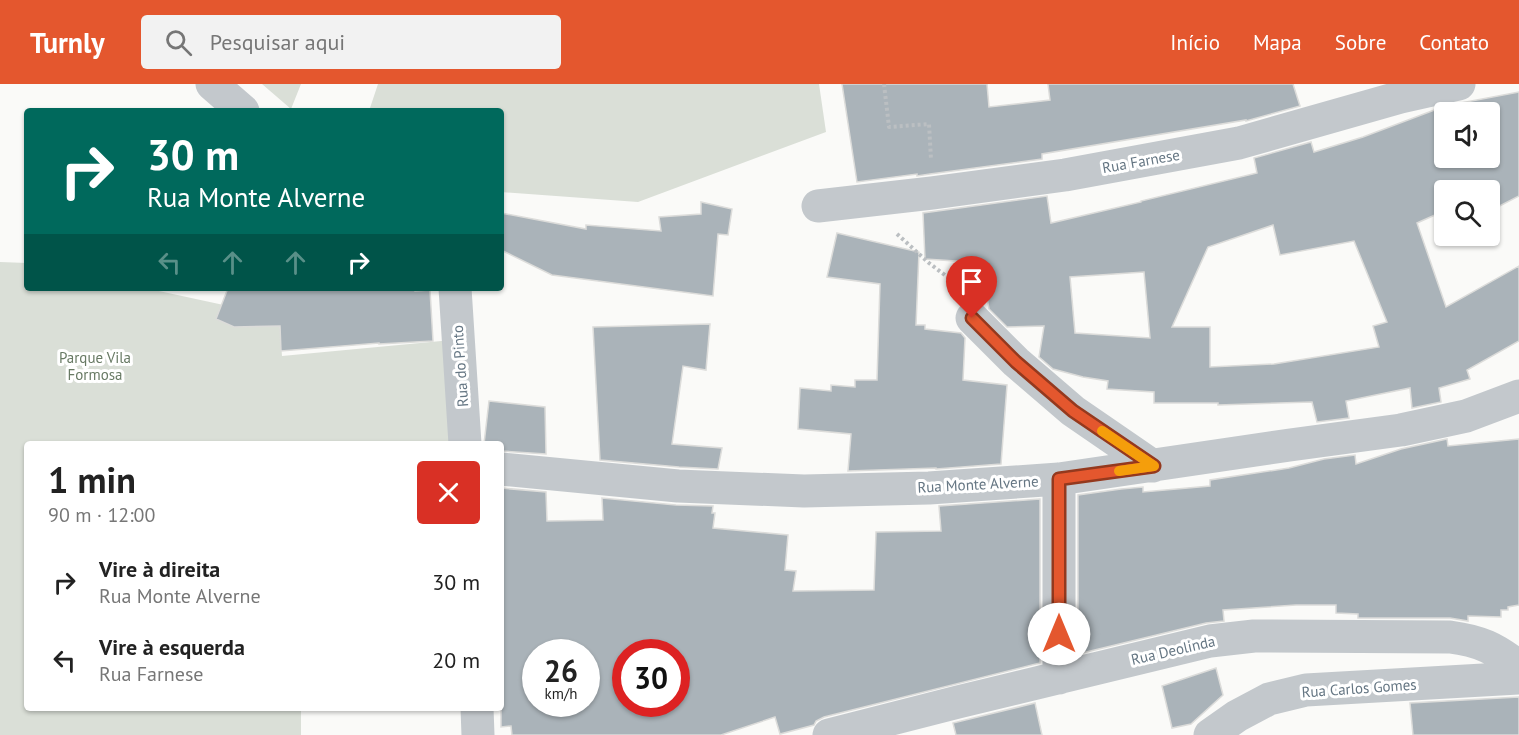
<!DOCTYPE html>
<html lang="pt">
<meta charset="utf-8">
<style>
:root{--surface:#fff;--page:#f2f2f2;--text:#222;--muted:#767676;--accent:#e4572e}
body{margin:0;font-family:"PT Sans",sans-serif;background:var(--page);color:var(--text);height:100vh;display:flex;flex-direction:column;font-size:22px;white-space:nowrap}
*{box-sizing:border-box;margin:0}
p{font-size:20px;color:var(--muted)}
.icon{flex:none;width:33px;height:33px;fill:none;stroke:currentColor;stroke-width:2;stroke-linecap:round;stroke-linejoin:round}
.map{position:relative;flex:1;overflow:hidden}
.sheet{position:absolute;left:24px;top:357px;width:480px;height:270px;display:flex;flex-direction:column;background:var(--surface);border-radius:6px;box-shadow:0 2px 4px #0004}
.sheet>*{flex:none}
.top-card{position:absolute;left:24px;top:24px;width:480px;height:183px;border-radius:6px;box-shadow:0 2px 4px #0004;background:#00695c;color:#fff;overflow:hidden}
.buttons{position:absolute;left:1434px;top:18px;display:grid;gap:12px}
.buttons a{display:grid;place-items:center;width:66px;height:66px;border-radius:6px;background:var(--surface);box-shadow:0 2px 4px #0004;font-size:30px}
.speed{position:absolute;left:522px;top:555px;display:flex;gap:12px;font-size:30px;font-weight:700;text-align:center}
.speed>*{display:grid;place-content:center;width:78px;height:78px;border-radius:50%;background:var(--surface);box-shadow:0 2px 4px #0004;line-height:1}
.speed small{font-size:15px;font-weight:400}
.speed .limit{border:9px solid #d22;background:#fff;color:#111}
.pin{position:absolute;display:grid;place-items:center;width:51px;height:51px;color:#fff;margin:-62px -26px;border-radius:50% 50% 50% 0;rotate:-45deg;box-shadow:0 0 6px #0007}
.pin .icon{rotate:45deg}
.me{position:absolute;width:66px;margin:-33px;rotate:0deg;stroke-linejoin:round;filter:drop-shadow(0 0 4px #0008)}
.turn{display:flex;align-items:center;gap:21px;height:126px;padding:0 24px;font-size:27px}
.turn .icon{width:78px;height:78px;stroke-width:2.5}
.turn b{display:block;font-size:42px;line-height:51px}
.lanes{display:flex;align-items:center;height:57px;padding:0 24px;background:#0003;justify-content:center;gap:30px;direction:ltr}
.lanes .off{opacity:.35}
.round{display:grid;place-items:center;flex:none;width:63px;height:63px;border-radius:6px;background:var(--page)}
.head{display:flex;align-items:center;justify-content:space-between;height:102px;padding:0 24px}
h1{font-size:36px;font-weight:700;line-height:45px}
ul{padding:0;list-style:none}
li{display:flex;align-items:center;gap:18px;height:78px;padding:0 24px}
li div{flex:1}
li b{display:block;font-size:22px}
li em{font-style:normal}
header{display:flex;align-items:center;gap:36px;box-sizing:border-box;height:84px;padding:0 30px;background:var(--accent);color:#fff}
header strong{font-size:28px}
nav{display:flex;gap:33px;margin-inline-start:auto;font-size:21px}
.search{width:420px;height:54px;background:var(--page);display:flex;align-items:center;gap:15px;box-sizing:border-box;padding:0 21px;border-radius:6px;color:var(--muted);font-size:22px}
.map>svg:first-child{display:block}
.green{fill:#dadfd7}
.building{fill:#aab3b9;stroke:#dcdcda;stroke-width:1.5;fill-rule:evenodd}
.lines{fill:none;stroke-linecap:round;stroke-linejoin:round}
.path{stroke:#bbbfc2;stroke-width:4;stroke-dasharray:3 3;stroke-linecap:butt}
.street{stroke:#c3c8cc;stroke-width:33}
.route-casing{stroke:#94391e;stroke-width:15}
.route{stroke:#e4572e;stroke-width:10}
.slow{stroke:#f59e0b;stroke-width:10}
.labels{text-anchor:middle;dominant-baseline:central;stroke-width:6;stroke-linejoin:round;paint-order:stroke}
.street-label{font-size:15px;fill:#657683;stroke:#fff}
.park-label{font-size:15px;fill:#687a64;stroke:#fff}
</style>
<header>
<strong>Turnly</strong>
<div class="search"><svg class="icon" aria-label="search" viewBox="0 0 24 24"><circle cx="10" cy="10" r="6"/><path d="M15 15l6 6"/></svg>Pesquisar aqui</div>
<nav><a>Início</a><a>Mapa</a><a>Sobre</a><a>Contato</a></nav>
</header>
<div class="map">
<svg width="1519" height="651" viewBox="0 0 1519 651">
<rect width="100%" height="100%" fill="#fafaf8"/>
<path class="green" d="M262 0H301L291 25Z
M378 0H819L826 48 638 118 501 108V27H369Z
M0 178 27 179V204H145L279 233 282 272 452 256 457 360H27V624H301V651H0Z"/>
<path class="building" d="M842 0H987L989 23 1050 16 1048 0H1293L1300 22 1246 37V36L1042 70V75L930 90 917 92V90L857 98Z
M1519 8V112L1490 127V105L1487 106H1444V127L1417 139 1446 223 1519 182V257L1467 286 1470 295 1439 304 1441 318 1412 324 1410 304 1346 317 1349 334 1317 338 1312 318 1218 321V319H1154V308L1107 305 1108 297 1083 293 1053 285 1039 273 1044 242 1007 243 989 225 986 208V179L925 175 923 129 1047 112 1051 139 1141 118V117L1257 89 1254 74 1311 58 1314 68 1363 53 1445 22ZM1444 28H1490V74H1444ZM1273 141 1280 171 1354 157 1387 238 1373 242 1379 263 1274 280 1210 283V243H1172L1208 163ZM1144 188 1150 254 1075 249 1070 193Z
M701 118 732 125 728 151 718 150 713 212 552 191 501 166V129L586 145V141L661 147 659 133 701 130Z
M837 149 919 168 916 241H925V245L961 249 965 254 963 296 1007 301 1001 380 936 385V384L848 387 851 350 798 345 800 304 831 307V301L855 303V296H877L880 200 827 193Z
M228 204H414L415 207 430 206 433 257 379 260V259L281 267 280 242 234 243 216 235Z
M710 240 706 286 683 282 672 360 722 364 718 385 679 383 600 376 593 243Z
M489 317 545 323 546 370 501 367V360H484Z
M1447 355 1448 362 1519 355V521L1508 523V526H1501V533L1468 532V537L1450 534H1358V530L1336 529V521H1296L1223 526 1224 537 1206 539 1078 570V411L1121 405 1143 403V408L1210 402V396L1289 384 1324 375 1355 371 1356 380 1401 365Z
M501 404 546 408 547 437 603 436 602 414 676 421 713 422 712 429H715L713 444 788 451 785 486 796 487 793 507 874 506 876 448 941 447 939 422 1040 415V579L824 633 816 637 814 641 780 650 775 633 721 651H512L511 642 501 643ZM536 568H586V620H536ZM626 568H676V620H626Z
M1216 584 1223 611 1191 640 1172 644 1162 602Z
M1519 613V651H1413L1410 619Z
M1035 619 1042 651H956L953 639Z"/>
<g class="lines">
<path class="path" d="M884 0 889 43 929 40 931 75
M897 150 929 179 958 201"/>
<path class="street" d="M212 0 243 27
M818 122 932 109 1065 91 1239 59 1401 13 1459 0
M455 204 465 360
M972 234 1016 278 1073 327 1153 382
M501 385 678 402 804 407 929 404 1059 395 1290 361 1401 346 1466 332 1519 312
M1059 395V594
M477 624 478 651
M829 651 958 618 1210 557 1254 552 1450 553C1480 557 1495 564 1519 583
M1210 651 1237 632 1269 615 1306 606 1519 594"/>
</g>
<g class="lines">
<g class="route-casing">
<path id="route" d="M972 234 1016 278 1073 327 1154 382 1059 395V550"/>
</g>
<use href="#route" class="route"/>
<path class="slow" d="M1102 347 1154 382 1119 387"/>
</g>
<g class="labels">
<g class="street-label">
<text transform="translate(1141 77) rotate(-10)">Rua Farnese</text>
<text transform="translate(460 282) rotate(-94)">Rua do Pinto</text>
<text transform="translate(978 400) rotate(-3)">Rua Monte Alverne</text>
<text transform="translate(1173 566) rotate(-13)">Rua Deolinda</text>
<text transform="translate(1359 604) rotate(-4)">Rua Carlos Gomes</text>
</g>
<g class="park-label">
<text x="95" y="273">Parque Vila<tspan x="95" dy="17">Formosa</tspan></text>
</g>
</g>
</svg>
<div class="buttons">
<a><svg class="icon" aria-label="sound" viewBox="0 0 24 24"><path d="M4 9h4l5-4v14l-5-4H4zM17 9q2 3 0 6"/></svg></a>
<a><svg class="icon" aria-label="search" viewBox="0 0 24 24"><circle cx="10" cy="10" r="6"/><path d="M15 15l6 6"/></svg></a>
</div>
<div class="speed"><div>26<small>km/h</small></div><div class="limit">30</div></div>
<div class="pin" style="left:972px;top:234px;background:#d93025"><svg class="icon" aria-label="arrive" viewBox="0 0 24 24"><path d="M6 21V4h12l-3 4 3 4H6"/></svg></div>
<svg class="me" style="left:1059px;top:550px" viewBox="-20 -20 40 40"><circle r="19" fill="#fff"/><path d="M0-13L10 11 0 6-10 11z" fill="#e4572e"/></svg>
<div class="top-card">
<div class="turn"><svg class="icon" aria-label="right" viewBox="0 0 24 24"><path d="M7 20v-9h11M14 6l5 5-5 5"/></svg><div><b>30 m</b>Rua Monte Alverne</div></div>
<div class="lanes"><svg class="icon off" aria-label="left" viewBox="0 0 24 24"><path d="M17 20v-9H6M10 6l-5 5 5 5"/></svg><svg class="icon off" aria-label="ahead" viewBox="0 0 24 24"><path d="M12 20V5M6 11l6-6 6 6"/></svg><svg class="icon off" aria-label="ahead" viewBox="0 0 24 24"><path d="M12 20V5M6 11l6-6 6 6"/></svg><svg class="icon" aria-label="right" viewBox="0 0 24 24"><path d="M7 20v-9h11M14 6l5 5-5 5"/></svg></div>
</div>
<section class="sheet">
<div class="head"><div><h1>1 min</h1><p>90 m · 12:00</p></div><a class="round" style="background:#d93025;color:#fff"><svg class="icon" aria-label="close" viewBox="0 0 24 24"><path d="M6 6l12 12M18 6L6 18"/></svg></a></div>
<ul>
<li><svg class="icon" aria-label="right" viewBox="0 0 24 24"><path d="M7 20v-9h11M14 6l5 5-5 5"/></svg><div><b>Vire à direita</b><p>Rua Monte Alverne</p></div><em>30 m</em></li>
<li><svg class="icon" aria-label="left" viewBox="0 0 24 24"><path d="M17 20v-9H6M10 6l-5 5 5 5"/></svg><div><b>Vire à esquerda</b><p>Rua Farnese</p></div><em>20 m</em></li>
</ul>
</section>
</div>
